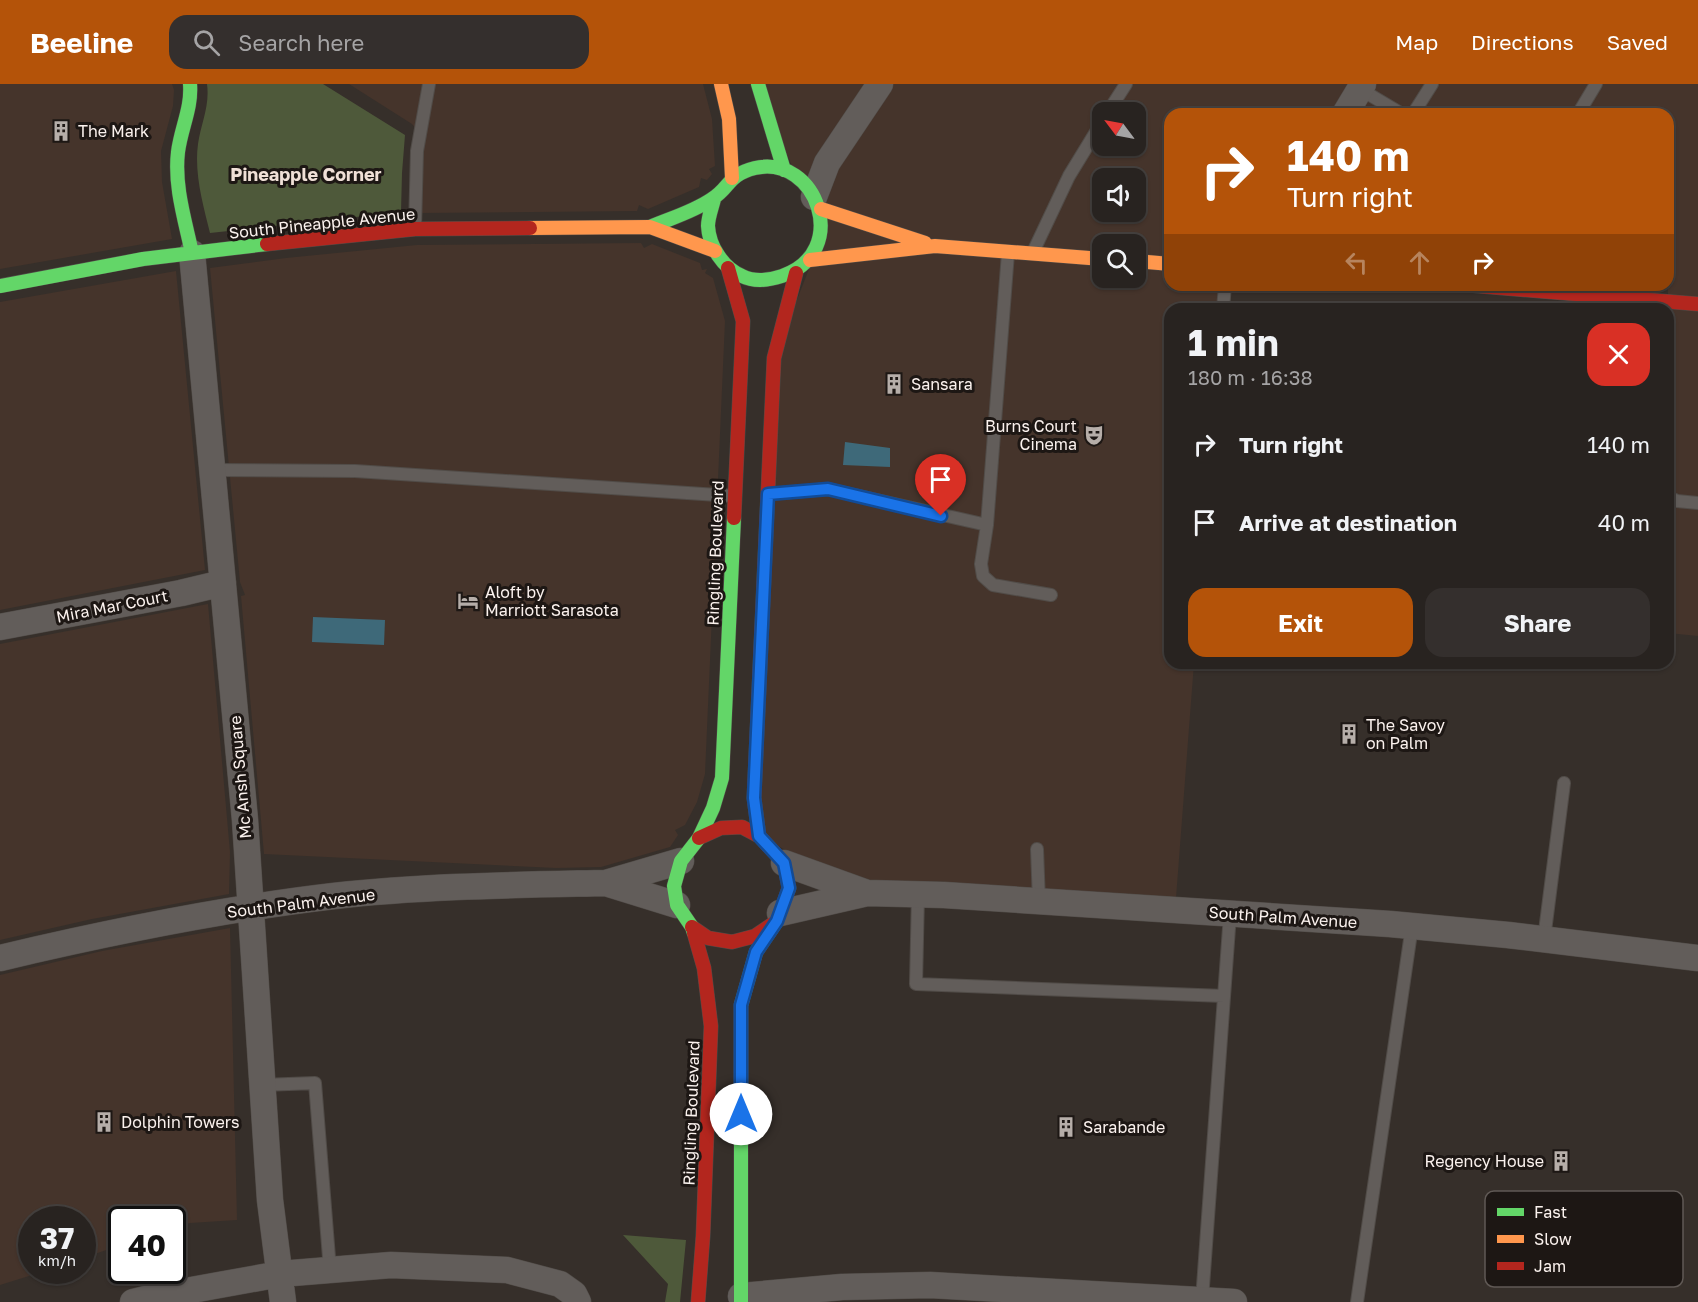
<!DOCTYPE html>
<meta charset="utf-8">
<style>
:root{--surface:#282320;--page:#342f2d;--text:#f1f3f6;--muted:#a5a4a5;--line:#44403e;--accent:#b45309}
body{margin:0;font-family:"Golos Text",sans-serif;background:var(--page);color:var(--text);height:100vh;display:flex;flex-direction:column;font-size:22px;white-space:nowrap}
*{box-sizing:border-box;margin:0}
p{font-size:20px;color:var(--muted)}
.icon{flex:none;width:33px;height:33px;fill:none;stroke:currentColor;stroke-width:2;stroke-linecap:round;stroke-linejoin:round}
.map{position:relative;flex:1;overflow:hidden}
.side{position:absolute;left:1164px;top:219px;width:510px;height:366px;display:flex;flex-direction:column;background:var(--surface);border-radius:18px;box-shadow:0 2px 4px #0004,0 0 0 2px var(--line)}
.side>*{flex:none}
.guide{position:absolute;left:1164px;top:24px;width:510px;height:183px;border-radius:18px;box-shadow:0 2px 4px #0004,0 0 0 2px var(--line);background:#b45309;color:#fff;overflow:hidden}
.needle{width:39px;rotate:302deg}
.fabs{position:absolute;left:1092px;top:18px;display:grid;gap:12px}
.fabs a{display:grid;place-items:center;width:54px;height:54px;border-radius:12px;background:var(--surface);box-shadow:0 2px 4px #0004,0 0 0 2px var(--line);font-size:30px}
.speed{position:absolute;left:18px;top:1122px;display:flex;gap:12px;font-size:30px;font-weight:700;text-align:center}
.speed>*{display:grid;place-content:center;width:78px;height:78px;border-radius:50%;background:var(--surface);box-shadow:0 2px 4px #0004,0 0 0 2px var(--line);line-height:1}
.speed small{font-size:15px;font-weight:400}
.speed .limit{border:3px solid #111;border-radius:9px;background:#fff;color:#111}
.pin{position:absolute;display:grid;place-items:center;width:51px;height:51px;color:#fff;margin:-62px -26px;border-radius:50% 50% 50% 0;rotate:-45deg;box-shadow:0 0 6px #0007}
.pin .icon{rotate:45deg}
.me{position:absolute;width:66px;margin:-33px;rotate:0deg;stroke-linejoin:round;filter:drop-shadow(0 0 4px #0008)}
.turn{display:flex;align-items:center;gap:21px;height:126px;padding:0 24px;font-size:27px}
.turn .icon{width:78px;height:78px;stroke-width:2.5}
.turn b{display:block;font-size:42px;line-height:51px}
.lanes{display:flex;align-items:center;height:57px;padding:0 24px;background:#0003;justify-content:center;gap:30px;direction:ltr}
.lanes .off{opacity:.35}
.round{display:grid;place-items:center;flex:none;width:63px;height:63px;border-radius:18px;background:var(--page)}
.head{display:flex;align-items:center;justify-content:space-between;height:102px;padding:0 24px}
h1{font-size:36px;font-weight:700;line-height:45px}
.button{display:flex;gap:12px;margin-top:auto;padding:12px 24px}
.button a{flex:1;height:69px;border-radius:18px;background:var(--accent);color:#fff;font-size:24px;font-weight:700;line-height:69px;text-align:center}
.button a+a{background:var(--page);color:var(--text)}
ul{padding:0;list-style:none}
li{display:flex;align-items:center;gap:18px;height:78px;padding:0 24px}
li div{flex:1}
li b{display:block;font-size:22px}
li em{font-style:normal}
header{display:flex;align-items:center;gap:36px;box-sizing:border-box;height:84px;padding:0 30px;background:var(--accent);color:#fff}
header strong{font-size:28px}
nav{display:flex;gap:33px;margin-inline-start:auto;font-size:21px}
.search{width:420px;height:54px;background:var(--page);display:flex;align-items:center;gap:15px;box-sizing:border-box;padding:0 21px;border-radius:18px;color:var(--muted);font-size:22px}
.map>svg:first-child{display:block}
.built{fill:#45342b;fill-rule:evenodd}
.green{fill:#4e593a}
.water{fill:#3e6979}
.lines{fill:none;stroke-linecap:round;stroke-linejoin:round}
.lane-casing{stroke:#514c48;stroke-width:14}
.street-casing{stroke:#514c48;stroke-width:27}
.fast-casing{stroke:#514c48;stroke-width:15}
.slow-casing{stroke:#514c48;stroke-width:15}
.jam-casing{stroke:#514c48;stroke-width:15}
.lane{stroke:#625d5a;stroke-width:12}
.street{stroke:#625d5a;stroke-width:26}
.fast{stroke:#63d668;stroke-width:14}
.slow{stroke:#ff974d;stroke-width:14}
.jam{stroke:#b3261e;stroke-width:14}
.route-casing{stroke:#114b97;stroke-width:15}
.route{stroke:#1a73e8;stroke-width:10}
.labels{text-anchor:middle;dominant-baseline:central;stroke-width:6;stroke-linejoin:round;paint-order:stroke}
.poi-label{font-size:16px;fill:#fbf2ee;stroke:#1d1714;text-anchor:start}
.street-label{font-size:16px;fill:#fbf2ee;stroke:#1d1714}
.neighbourhood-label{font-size:18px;font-weight:bold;fill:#f0e0d7;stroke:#1d1714}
.key{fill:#1d1714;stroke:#605955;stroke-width:1.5}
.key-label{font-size:16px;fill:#fbf2ee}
</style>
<header>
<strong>Beeline</strong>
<div class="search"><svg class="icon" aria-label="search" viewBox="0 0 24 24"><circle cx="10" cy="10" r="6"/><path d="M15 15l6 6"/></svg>Search here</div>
<nav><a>Map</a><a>Directions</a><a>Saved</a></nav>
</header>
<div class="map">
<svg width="1698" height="1218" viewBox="0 0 1698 1218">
<rect width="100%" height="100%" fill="#362f2a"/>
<path class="built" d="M0 0H172L174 6 173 22 161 67 162 98 172 155 0 185Z
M349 0H703L712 35 715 82 709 85 712 90 707 96 701 94 699 103 648 125 639 121 637 127 416 129 418 47 412 40Z
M757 0H1698V552L1668 549V30H1170V201H1225L1223 225H1170V579H1194L1175 827 867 809 759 752 774 274 822 152ZM1102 28H1136V62H1102ZM1102 94H1136V128H1102ZM1102 160H1136V194H1102Z
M641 159 644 164 652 160 700 179 702 186 707 185 705 189 713 194 725 237 705 690 697 718 685 741 675 746 678 751 670 763 601 783 556 784 264 770 241 512 245 511 240 498 210 184 286 174 417 161Z
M176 187 205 486 0 526V218Z
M208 520 230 768 229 810 92 835 0 856V560Z
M230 844 237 1136 190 1139 173 1144 172 1136H122L121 1161 83 1174 82 1136H32V1186L45 1187 0 1201V891L102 867Z"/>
<path class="green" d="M207 0H323L405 51 402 89 401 128 210 149C203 121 194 89 198 60 201 39 210 22 207 0Z
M623 1151 686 1156 680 1218H665L668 1200Z"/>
<path class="water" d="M845 358 890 364V383L843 381Z
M313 533 385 536 384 561 312 558Z"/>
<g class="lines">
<g class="lane-casing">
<path id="lane" d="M1360 5 1402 30
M1108 28 1126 0
M1413 30 1432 0
M1578 30 1596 0
M415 144 417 67 429 0
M1034 166 1069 92 1102 38
M1008 169 987 441 981 480 983 492 993 501 1051 511
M1223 225 1225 201
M213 386 355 387 733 412
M769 410 828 405 987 441
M1668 413 1677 417 1698 419
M1037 765 1039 818
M918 810 916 900 1224 912
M1544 855 1564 699
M262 1001 315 999 330 1186
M1202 1216 1230 830
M1357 1218 1412 842"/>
</g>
<g class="street-casing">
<path id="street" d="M1345 30 1363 0
M814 113 827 79 880 0
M192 169 245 736 270 1116 283 1218
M0 543 181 509 223 499
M867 809 944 811 1390 840 1508 851 1698 874
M677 821 606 799 681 777
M780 829 867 809 784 779
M0 874C110 848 222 825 334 812 424 802 516 801 606 799
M741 1212 842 1203 930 1201 1234 1218
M133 1218 153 1213 280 1190 391 1181 507 1186 560 1200 574 1210 578 1218"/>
</g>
<g class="fast-casing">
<path id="fast" d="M190 0C192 24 181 44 178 68 174 102 185 136 192 169
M758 0 784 86
M650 143C671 134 693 128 712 115 731 103 727 91 755 84 817 70 852 168 782 192 770 196 754 198 742 192 723 184 709 162 708 142 708 133 712 124 714 115
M0 202 143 175 267 160
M694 849 692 843 677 821 674 802 681 777 699 754 713 724 722 694 734 434
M741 1218V921L756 868 777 837"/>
</g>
<g class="slow-casing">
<path id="slow" d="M721 0 729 35 732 94
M821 125 925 159
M530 144 650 143 715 167
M810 176 935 162 1102 175
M1136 177 1170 180"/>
</g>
<g class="jam-casing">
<path id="jam" d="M267 160 415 145 530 144
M728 184 743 237 734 434
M1467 201 1698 220
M759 752 754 714 774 274 796 189
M692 843 708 854 732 858 755 852 777 837 789 804 784 779 759 752 742 743 721 744 699 754
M694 849 704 884 711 942 703 1152 698 1218"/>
</g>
<use href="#lane" class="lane"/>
<use href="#street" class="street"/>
<use href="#fast" class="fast"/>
<use href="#slow" class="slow"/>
<use href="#jam" class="jam"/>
</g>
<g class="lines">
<g class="route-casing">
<path id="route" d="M741 1030V921L756 868 777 837 789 804 784 779 759 752 754 714 768 410 828 405 941 432"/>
</g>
<use href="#route" class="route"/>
</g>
<defs>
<g id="building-bare" transform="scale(1.62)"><path d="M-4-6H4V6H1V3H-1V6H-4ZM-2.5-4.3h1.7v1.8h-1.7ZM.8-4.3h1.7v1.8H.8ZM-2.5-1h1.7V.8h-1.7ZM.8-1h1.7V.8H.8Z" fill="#b6aea9" stroke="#1d1714" stroke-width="2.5" paint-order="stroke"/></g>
<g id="theatre-bare" transform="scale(1.62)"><path d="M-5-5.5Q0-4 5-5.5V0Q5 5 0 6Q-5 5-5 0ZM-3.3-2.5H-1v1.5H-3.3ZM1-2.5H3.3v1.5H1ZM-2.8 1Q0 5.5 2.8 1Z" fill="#b6aea9" stroke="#1d1714" stroke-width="2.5" paint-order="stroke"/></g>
<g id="hotel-bare" transform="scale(1.62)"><path d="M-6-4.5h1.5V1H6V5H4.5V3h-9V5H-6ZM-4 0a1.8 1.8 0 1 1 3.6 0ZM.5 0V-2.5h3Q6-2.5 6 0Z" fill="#b6aea9" stroke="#1d1714" stroke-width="2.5" paint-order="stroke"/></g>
</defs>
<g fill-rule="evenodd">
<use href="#building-bare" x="61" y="47"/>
<use href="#building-bare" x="894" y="300"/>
<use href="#theatre-bare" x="1094" y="351"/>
<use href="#hotel-bare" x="468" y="517"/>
<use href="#building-bare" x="1349" y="650"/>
<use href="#building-bare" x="104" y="1038"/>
<use href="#building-bare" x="1066" y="1043"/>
<use href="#building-bare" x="1561" y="1077"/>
</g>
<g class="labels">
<g class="poi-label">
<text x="78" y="47">The Mark</text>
<text x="911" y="300">Sansara</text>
<text x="1077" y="342" text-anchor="end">Burns Court<tspan x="1077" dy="18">Cinema</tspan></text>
<text x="485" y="508">Aloft by<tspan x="485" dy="18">Marriott Sarasota</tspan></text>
<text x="1366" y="641">The Savoy<tspan x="1366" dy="18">on Palm</tspan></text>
<text x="121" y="1038">Dolphin Towers</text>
<text x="1083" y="1043">Sarabande</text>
<text x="1544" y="1077" text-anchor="end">Regency House</text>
</g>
<g class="street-label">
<text transform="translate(322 139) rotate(-6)">South Pineapple Avenue</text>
<text transform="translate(715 469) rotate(-88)">Ringling Boulevard</text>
<text transform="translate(112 522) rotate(-11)">Mira Mar Court</text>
<text transform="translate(240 693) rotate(-95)">Mc Ansh Square</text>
<text transform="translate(301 819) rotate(-7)">South Palm Avenue</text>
<text transform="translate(1283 833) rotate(4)">South Palm Avenue</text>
<text transform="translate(691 1029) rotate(-88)">Ringling Boulevard</text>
</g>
<g class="neighbourhood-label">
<text x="306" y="90">Pineapple Corner</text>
</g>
</g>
<rect x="1485" y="1107" width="198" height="96" rx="9" class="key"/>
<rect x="1497" y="1124" width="27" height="8" fill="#63d668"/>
<rect x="1497" y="1151" width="27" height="8" fill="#ff974d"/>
<rect x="1497" y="1178" width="27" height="8" fill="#b3261e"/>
<g class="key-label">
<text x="1534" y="1134">Fast</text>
<text x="1534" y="1161">Slow</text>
<text x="1534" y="1188">Jam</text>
</g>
</svg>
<div class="fabs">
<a><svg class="needle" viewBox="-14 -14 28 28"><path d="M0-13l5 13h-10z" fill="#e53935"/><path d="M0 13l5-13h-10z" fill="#a5a4a5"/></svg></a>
<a><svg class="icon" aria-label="sound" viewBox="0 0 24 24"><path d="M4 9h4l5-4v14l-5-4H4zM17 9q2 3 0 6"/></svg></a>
<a><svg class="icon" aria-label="search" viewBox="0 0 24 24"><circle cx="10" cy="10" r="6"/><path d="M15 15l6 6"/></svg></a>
</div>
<div class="speed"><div>37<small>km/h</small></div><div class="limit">40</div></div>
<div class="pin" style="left:941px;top:432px;background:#d93025"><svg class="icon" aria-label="arrive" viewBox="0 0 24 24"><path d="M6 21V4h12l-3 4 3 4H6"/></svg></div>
<svg class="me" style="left:741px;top:1030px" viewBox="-20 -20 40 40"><circle r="19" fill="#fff"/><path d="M0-13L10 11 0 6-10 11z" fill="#1a73e8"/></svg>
<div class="guide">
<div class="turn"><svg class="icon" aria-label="right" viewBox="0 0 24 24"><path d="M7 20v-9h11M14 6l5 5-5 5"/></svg><div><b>140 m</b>Turn right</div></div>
<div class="lanes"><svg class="icon off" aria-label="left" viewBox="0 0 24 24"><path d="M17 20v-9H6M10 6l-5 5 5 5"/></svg><svg class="icon off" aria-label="ahead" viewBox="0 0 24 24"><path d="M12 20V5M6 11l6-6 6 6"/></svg><svg class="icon" aria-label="right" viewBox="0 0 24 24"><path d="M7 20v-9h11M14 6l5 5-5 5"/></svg></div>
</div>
<section class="side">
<div class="head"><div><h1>1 min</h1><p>180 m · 16:38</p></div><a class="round" style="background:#d93025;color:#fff"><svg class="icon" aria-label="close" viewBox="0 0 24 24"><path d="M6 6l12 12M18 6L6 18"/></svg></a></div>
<ul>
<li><svg class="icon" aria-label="right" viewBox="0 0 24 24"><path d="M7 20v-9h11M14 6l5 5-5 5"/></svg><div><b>Turn right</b></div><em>140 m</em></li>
<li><svg class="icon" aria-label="arrive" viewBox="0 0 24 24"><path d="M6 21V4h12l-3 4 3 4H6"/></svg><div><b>Arrive at destination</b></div><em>40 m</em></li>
</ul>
<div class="button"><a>Exit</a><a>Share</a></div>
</section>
</div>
